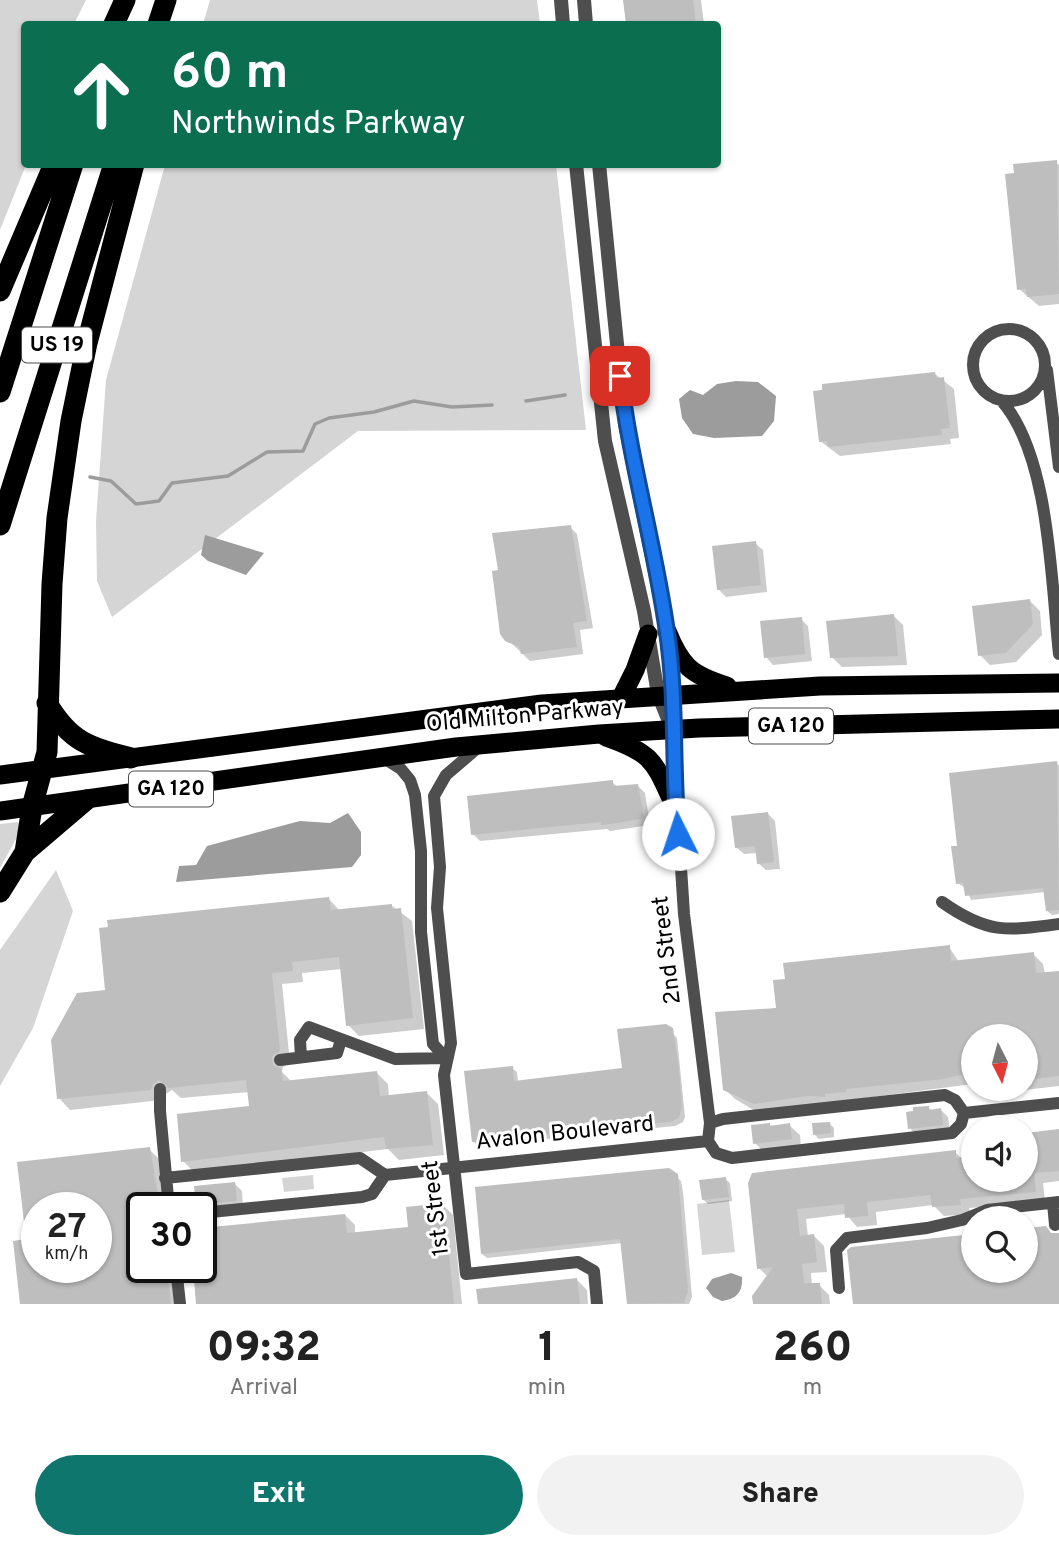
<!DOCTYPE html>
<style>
:root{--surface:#fff;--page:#f2f2f2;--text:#222;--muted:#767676;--accent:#0f766e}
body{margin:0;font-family:Overpass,sans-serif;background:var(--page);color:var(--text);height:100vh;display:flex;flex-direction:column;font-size:26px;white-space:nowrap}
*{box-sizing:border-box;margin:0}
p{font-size:23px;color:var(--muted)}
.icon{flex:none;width:38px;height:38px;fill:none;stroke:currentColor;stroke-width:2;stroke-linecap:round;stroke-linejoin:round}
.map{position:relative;height:1304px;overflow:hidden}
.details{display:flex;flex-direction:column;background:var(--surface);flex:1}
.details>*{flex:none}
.guide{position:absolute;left:21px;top:21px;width:700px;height:147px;border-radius:7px;box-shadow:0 2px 5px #0004;background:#0b6e4f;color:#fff;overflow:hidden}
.needle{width:46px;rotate:174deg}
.fabs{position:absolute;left:961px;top:1024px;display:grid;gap:14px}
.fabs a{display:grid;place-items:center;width:77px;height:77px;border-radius:50%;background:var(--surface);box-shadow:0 2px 5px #0004;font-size:35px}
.speed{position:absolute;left:21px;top:1192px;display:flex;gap:14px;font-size:35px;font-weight:700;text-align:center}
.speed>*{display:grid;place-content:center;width:91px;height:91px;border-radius:50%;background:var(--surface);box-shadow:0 2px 5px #0004;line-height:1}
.speed small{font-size:18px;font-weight:400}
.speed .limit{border:4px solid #111;border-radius:10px;background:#fff;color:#111}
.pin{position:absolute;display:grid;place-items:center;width:60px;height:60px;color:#fff;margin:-30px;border-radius:14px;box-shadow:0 4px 10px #0006}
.me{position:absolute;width:77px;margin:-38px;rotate:356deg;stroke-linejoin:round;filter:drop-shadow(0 0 5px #0008)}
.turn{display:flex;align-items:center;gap:24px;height:147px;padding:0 35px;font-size:32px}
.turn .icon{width:91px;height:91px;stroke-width:2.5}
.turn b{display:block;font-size:49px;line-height:60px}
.eta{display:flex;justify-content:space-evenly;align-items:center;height:119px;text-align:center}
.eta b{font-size:42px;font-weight:800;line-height:49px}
.cta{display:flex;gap:14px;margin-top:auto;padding:14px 35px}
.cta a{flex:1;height:80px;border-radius:42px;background:var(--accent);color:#fff;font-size:28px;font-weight:800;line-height:80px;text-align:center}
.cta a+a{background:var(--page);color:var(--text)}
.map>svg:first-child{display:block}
.green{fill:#d5d5d5}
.water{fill:#9c9c9c}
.shadow{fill:#0003;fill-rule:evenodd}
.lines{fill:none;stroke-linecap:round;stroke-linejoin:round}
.stream{stroke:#9c9c9c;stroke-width:3.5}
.building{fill:#bebebe;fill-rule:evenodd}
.minor{stroke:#4e4e4e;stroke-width:12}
.tertiary{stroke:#4e4e4e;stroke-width:14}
.trunk{stroke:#000;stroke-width:19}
.motorway{stroke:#000;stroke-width:21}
.route-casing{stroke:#114b97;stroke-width:18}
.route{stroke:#1a73e8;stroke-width:12}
.labels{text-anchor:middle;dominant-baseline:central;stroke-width:6;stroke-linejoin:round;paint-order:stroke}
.shield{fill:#fff;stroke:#4c4c4c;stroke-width:2}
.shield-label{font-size:21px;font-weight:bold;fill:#000}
.street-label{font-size:23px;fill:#000;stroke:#fff}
</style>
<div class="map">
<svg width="1059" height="1304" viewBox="0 0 1059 1304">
<rect width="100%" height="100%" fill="#fff"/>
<path class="green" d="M0 0H86L74 24H24L26 165 0 230Z
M210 0H537L540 24H203Z
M165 165H556L586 430 358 431 112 617 97 581 96 521 106 380Z
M18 822 21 830 0 868V824Z
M56 870 73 911 33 1028 0 1086V950Z
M313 1175 314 1189 284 1192 282 1178Z
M729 1200 735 1252 702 1255 697 1204Z"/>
<path class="water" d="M736 381 758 382 776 396 774 421 762 436 714 438 693 434 682 418 679 399 690 390 703 395 717 384Z
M205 535 264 553 246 575 208 561 201 555Z
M348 813 361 832V855L352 867 176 882 179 866 196 865 207 846 300 821 330 823Z
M731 1273 742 1277C743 1292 737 1299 722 1301L713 1297 706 1288 712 1279Z"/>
<path class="shadow" d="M625 0H701L704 24H628Z
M1056 162 1059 165V304L1039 306 1019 289Z
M935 374 954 389 959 438 950 439 951 444 840 456 820 441Z
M570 527 577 534 593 628 580 630 583 654 530 661 501 633Z
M755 543 763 550 767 592 726 597 718 589Z
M1030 601 1040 611 1042 635 1016 662 990 665 980 655Z
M893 615 903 625 907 665 842 667 832 657Z
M801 619 808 626 812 661 773 665 766 657Z
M1056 763 1059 765V914L1052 915 1047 911 1045 892 971 900 966 888 957 883 959 847Z
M612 782 618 787 637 785 645 793 650 825 610 831 607 829 480 841 473 834Z
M768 814 775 821 780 869 766 870 758 863 757 853 744 854 736 847Z
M329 899 340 911 391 905 412 921 424 1029 359 1036 348 1025 342 969 302 973 303 982 282 984 290 1063 283 1067 282 1072 292 1082 377 1073 388 1084 389 1097 427 1093 438 1104 444 1155 399 1160 388 1149 194 1172 183 1161 251 1108 249 1092 181 1098 172 1090 164 1095 162 1100 70 1110 59 1098 107 991Z
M949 947 959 962 1033 954 1043 964 1045 974 1059 972V1086L990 1094 985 1088H1026V1036H973V1084L757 1112 735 1099 725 1089 778 1010Z
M666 1026 677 1038 685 1117 683 1122 675 1126 478 1146 473 1141 512 1068 517 1072 518 1082 624 1070Z
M928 1107 932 1111 941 1110 948 1117 950 1132 917 1136 910 1128Z
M829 1123 834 1128V1137L819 1139 814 1134Z
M789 1125 800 1135 801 1148 765 1153 755 1143 753 1126Z
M1059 1131V1181L1043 1183 1045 1202 969 1208 970 1214 944 1216 933 1205 876 1212 877 1225 857 1227 846 1214 806 1219 808 1237 814 1236 824 1246 827 1272 811 1273 812 1285H819L829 1295 830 1304H754L768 1277 759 1268 750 1184 955 1152 962 1159 973 1158V1180H1026V1134Z
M149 1149 159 1159 169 1208H142V1267H177L182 1304H21L28 1241 19 1164ZM37 1208H96V1267H37Z
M676 1176 681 1181 683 1192 692 1297 689 1304H628L622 1243 487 1258 482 1254Z
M725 1179 730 1183 732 1201 708 1204 703 1199Z
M234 1183 242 1191 243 1207 207 1212 199 1204Z
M443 1205 453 1215 462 1304H197L194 1267 345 1215 355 1225V1234L410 1229Z
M577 1280 587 1290 588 1304H480Z"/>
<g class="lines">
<path class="stream" d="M526 401 565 395
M90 477 111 481 136 504 159 501 172 483 228 476 267 452 303 451 315 424 329 418 374 412 414 401 452 407 492 405"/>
</g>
<path class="building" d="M623 0H693L696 24H626Z
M1057 160 1059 294 1027 297 1026 289 1017 290 1005 174 1014 173 1013 164Z
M935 372 936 378 944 377 950 428 941 429 942 435 828 447 827 441 819 442 813 391 822 390V384Z
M571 525 587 621 573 623 577 647 521 654 519 647 505 641 500 634 492 571 498 570 492 533Z
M756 541 761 585 717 590 712 546Z
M1030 599 1033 624 1006 653 978 656 972 606Z
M894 614 898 656 830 658 826 621Z
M802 617 805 654 764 658 760 621Z
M1057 761 1059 910 1046 911 1043 888 965 896 963 883 956 884 951 846H957L949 773Z
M613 780V786L638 784 644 818 618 823 601 825V822L471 835 467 796Z
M768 812 774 862 757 864 755 846 735 848 731 816Z
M329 897 331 910 392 904V909L401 908 413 1018 346 1026 339 957 292 962 293 971 272 973 280 1051 272 1056 273 1065 281 1069 283 1081 377 1071 380 1096 427 1091 433 1145 386 1149 384 1137 181 1162 177 1114 249 1106 246 1080 169 1088 159 1080 153 1084 151 1090 57 1099 51 1040 77 993 105 990 99 928 108 927 107 920Z
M950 945 951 961 1034 952 1036 973 1059 971V1076L1026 1080V1036H973V1072L943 1079 846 1089V1092L825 1094V1097L807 1096 754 1104 723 1090 715 1012 776 1008 773 980 785 979 783 963Z
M666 1024 673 1028 679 1069 682 1106 679 1118 670 1122 472 1142 464 1071 513 1066 514 1081 622 1068 617 1029Z
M929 1106V1110L941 1108 943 1125 908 1129 906 1112 913 1111V1107Z
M830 1122 831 1133 813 1135 812 1123Z
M770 1123V1126L790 1123 792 1139 753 1144 751 1125Z
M1059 1129V1171L1034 1173 1036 1192 960 1199 961 1205 932 1207 930 1195 867 1202 868 1216 845 1218 844 1204 797 1209 800 1236 814 1234 817 1262 802 1264 804 1283H820L822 1304H753L752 1296 773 1267 757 1269 748 1183 752 1173 956 1150V1158L973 1156V1180H1026V1133Z
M150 1147 160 1208H142V1267H167L171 1304H20L13 1241 26 1239 17 1162ZM37 1208H96V1267H37Z
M669 1168 678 1174 679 1187 688 1291 684 1303 627 1304 620 1239 481 1254 475 1187Z
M726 1177 729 1197 702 1200 699 1180Z
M235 1182 237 1201 196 1205 194 1186Z
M444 1203 454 1304H196L193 1267H201V1228L345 1214 347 1233 408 1227 406 1207Z
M1046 1226 1051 1233H1059V1304H853L847 1250 851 1247 973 1234V1270H1026V1228Z
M577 1278 580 1304H478L476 1289Z"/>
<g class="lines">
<path class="minor" d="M973 365a36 36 0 1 1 72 0a36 36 0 1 1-72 0Z
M1047 370 1059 467
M1001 400C1050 455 1051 582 1059 654
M672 729 684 914 710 1123 708 1141 716 1153 732 1158 952 1133 961 1124 964 1113
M481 745 446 775 434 796 440 867 437 908 451 1043 444 1075 466 1274 578 1262 594 1271 597 1304
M382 757 401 769 410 780 415 795 421 851V932L433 1044 446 1058
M942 902C987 934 1007 931 1059 924
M301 1057 300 1040 309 1027 395 1059 446 1058
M280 1060 337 1053 341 1040
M160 1089V1111L169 1208
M964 1113 1059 1103
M710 1123 723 1119 945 1095 955 1100 964 1113
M165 1178 360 1158 385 1175 708 1141
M1053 1203 1055 1225
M201 1213 362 1197 372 1194 385 1175
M176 1267 180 1304
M839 1288 836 1250 847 1238 927 1228 962 1220 987 1210 1059 1202"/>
<path class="tertiary" d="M561 0 563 24
M584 0 586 24
M576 164 605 441 644 611 658 694 672 729
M599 164 625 424 667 631 673 703"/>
<path class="trunk" d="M667 631C681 666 691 675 727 686
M621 698 635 670 648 634
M606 737C655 754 654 762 675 807
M0 775 542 704 820 686 1059 683
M0 811 456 747 599 734 699 728 1059 719"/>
<path class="motorway" d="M114 24 125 0
M158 24 166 0
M0 291 54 164
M0 392 73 164
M0 525 114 164
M47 703C70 742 89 747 131 758
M25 852 32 807 47 752 52 584 57 518 71 421 87 343 134 164
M0 892 25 852 86 800"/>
</g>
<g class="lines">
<g class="route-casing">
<path id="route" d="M620 376C630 462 655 546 667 632 677 699 672 766 678 834"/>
</g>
<use href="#route" class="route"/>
</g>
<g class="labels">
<g class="shield">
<rect x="22" y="327.5" width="70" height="35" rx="5"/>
<rect x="749" y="708.5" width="84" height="35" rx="5"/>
<rect x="129" y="771.5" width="84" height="35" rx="5"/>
</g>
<g class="shield-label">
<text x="57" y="345">US 19</text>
<text x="791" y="726">GA 120</text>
<text x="171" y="789">GA 120</text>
</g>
<g class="street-label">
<text transform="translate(525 717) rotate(-5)">Old Milton Parkway</text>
<text transform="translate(668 950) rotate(-97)">2nd Street</text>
<text transform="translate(565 1134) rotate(-6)">Avalon Boulevard</text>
<text transform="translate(437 1208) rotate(-97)">1st Street</text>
</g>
</g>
</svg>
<div class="fabs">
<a><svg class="needle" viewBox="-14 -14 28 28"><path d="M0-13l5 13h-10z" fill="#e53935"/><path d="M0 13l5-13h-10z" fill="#767676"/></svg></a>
<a><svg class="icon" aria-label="sound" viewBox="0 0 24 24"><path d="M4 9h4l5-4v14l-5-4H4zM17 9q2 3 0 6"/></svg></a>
<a><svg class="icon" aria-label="search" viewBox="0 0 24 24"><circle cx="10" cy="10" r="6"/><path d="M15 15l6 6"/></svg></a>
</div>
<div class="speed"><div>27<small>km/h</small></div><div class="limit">30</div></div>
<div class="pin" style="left:620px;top:376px;background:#d93025"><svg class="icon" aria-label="arrive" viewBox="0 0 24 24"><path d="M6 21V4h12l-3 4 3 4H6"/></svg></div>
<svg class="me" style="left:678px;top:834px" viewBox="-20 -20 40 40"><circle r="19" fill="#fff"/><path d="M0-13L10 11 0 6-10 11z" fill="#1a73e8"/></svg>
<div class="guide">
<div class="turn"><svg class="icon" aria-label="ahead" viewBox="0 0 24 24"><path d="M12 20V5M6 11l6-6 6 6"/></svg><div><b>60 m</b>Northwinds Parkway</div></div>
</div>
</div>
<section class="details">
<div class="eta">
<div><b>09:32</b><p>Arrival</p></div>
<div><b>1</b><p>min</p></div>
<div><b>260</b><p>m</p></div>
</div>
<div class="cta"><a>Exit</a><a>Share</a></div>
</section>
